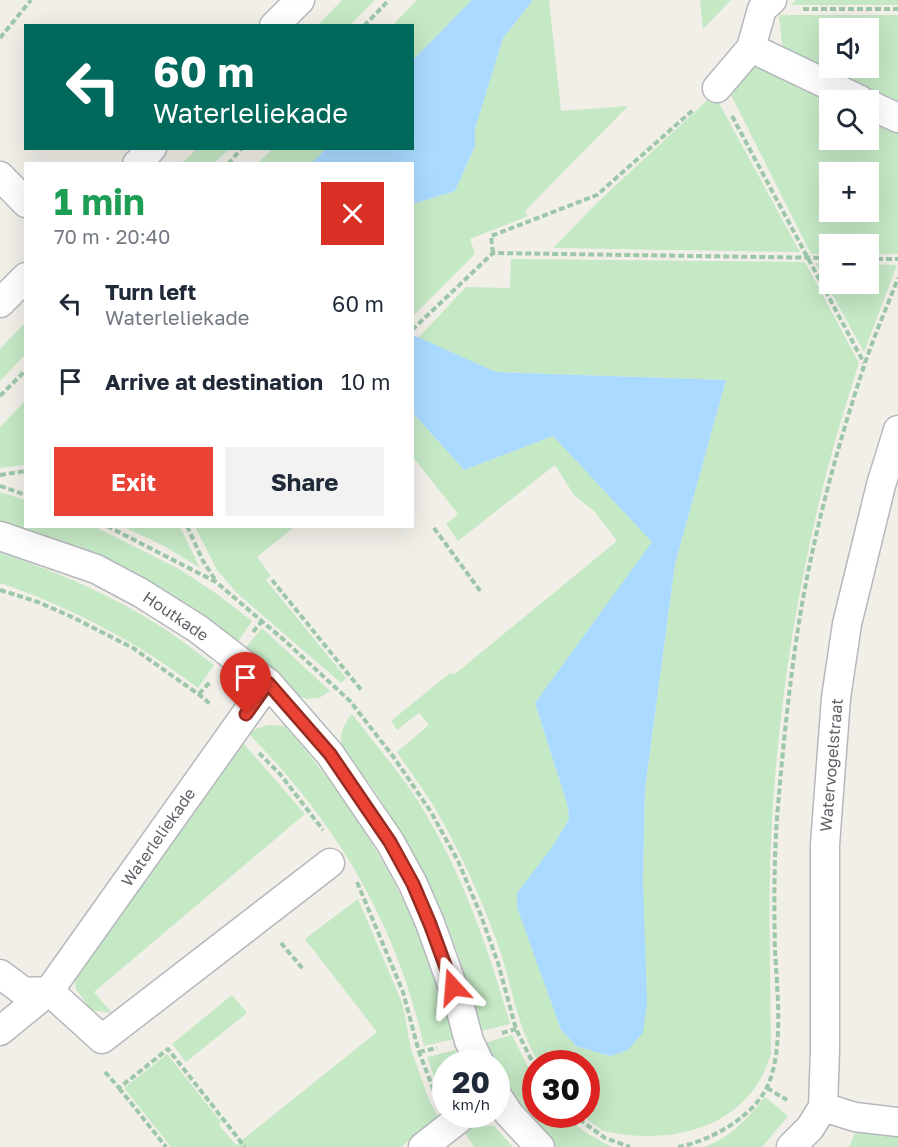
<!DOCTYPE html>
<meta charset="utf-8">
<style>
:root{--surface:#fff;--page:#f2f2f3;--text:#1f2937;--muted:#747a83;--accent:#ea4335}
body{margin:0;font-family:"Golos Text",sans-serif;background:var(--page);color:var(--text);height:100vh;display:flex;flex-direction:column;font-size:22px;white-space:nowrap}
*{box-sizing:border-box;margin:0}
p{font-size:20px;color:var(--muted)}
.icon{flex:none;width:33px;height:33px;fill:none;stroke:currentColor;stroke-width:2;stroke-linecap:round;stroke-linejoin:round}
.map{position:relative;flex:1;overflow:hidden}
.details{position:absolute;left:24px;top:162px;width:390px;height:366px;display:flex;flex-direction:column;background:var(--surface);border-radius:0px;box-shadow:0 6px 24px #0002}
.details>*{flex:none}
.top-card{position:absolute;left:24px;top:24px;width:390px;height:126px;border-radius:0px;box-shadow:0 6px 24px #0002;background:#00695c;color:#fff;overflow:hidden}
.controls{position:absolute;left:819px;top:18px;display:grid;gap:12px}
.controls a{display:grid;place-items:center;width:60px;height:60px;border-radius:0px;background:var(--surface);box-shadow:0 6px 24px #0002;font-size:30px}
.speed{position:absolute;left:432px;top:1050px;display:flex;gap:12px;font-size:30px;font-weight:700;text-align:center}
.speed>*{display:grid;place-content:center;width:78px;height:78px;border-radius:50%;background:var(--surface);box-shadow:0 6px 24px #0002;line-height:1}
.speed small{font-size:15px;font-weight:400}
.speed .limit{border:9px solid #d22;background:#fff;color:#111}
.pin{position:absolute;display:grid;place-items:center;width:51px;height:51px;color:#fff;margin:-62px -26px;border-radius:50% 50% 50% 0;rotate:-45deg;box-shadow:0 0 6px #0007}
.pin .icon{rotate:45deg}
.me{position:absolute;width:66px;margin:-33px;rotate:341deg;stroke-linejoin:round;filter:drop-shadow(0 0 4px #0008)}
.turn{display:flex;align-items:center;gap:21px;height:126px;padding:0 30px;font-size:27px}
.turn .icon{width:78px;height:78px;stroke-width:2.5}
.turn b{display:block;font-size:42px;line-height:51px}
.round{display:grid;place-items:center;flex:none;width:63px;height:63px;border-radius:0px;background:var(--page)}
.head{display:flex;align-items:center;justify-content:space-between;height:102px;padding:0 30px}
h1{font-size:36px;font-weight:700;line-height:45px;color:#1e9e55}
.primary-button{display:flex;gap:12px;margin-top:auto;padding:12px 30px}
.primary-button a{flex:1;height:69px;border-radius:0px;background:var(--accent);color:#fff;font-size:24px;font-weight:700;line-height:69px;text-align:center}
.primary-button a+a{background:var(--page);color:var(--text)}
ul{padding:0;list-style:none}
li{display:flex;align-items:center;gap:18px;height:78px;padding:0 30px}
li div{flex:1}
li b{display:block;font-size:22px}
li em{font-style:normal}
.map>svg:first-child{display:block}
.green{fill:#c5e8c5;fill-rule:evenodd}
.water{fill:#aadaff}
.lines{fill:none;stroke-linecap:round;stroke-linejoin:round}
.minor-casing{stroke:#b5b8bc;stroke-width:31}
.path{stroke:#9cc7a9;stroke-width:4;stroke-dasharray:6 3;stroke-linecap:butt}
.minor{stroke:#fff;stroke-width:28}
.route-casing{stroke:#982c22;stroke-width:15}
.route{stroke:#ea4335;stroke-width:10}
.labels{text-anchor:middle;dominant-baseline:central;stroke-width:5;stroke-linejoin:round;paint-order:stroke}
.street-label{font-size:16px;fill:#5f6368;stroke:#fff}
</style>
<div class="map">
<svg width="898" height="1147" viewBox="0 0 898 1147">
<rect width="100%" height="100%" fill="#f1efe8"/>
<path class="green" d="M342 0H375L350 25H318Z
M417 0H472L413 60 412 26H392Z
M533 0H549L561 111 628 106 525 211 528 216 470 239 475 254 413 316V204L455 191 475 146V129L503 38Z
M700 0H731L703 29Z
M796 0H898V5H791Z
M779 15H898V105L788 52 782 44ZM830 28H868V68H830Z
M751 62 830 100V140H868L869 117 898 130V254H869L868 244H830L829 254H811L728 89ZM830 172H868V212H830Z
M714 94 800 252 553 248 600 200Z
M197 149V148L229 149 214 163H182Z
M272 149H326L311 163 257 164Z
M511 259 805 262 859 363C813 501 785 645 774 790 767 877 770 966 771 1053 751 1126 674 1147 604 1131 596 1127 589 1120 582 1115L586 1114V1064L539 1063C516 1027 512 982 497 942 480 895 459 849 433 805 422 787 409 770 397 752L429 725 419 713 397 730 391 721 450 673 455 674 617 541 595 512 574 495 555 465 458 541 446 524 458 514 413 457V413L464 470 553 436 653 542 535 703 568 807 569 819 553 846 541 974 561 1030 576 1046 610 1056 643 882 645 789 675 564 726 380 496 372 418 338 466 287 510 288Z
M815 263 829 264 830 284H868L869 264 897 265 864 352Z
M25 323V355L0 381V349Z
M25 401V465L0 468V427Z
M0 492 25 500 26 526 95 527 179 569 214 592 252 621 236 644 0 523Z
M124 527H180L200 568 164 546Z
M195 527H294L257 557 271 576 266 580 346 678 341 683 237 593 217 570Z
M0 553C58 572 115 596 166 630 183 641 198 653 214 665L198 688C137 642 73 608 0 583Z
M262 628 330 691 319 698 308 699 294 695 244 650Z
M352 714C374 743 398 770 418 801 461 870 488 946 510 1024L481 1031C464 967 443 902 408 845 396 825 385 805 372 787 366 778 344 755 342 747 338 734 345 723 352 714Z
M268 725 285 726C342 791 389 862 422 942 435 973 444 1006 454 1039L424 1046C395 921 338 825 249 734L256 729Z
M243 743 305 814 94 992 112 1013 91 1010 76 989 74 972Z
M358 899 395 986 403 1006 411 1049 429 1100 438 1117 401 1147H171L124 1088 167 1054 221 1122 219 1125 236 1145 377 1032 305 939Z
M232 995 247 1013 186 1062 172 1044Z
M512 1035 535 1081 536 1114 563 1115 588 1134 612 1147H554L552 1145C533 1124 497 1092 496 1064L492 1063 484 1043Z
M456 1050 460 1063 446 1064 445 1107 427 1057Z
M765 1097 788 1116 762 1147H704C730 1138 748 1118 765 1097Z
M469 1126H494L513 1147H474L463 1130Z
M856 1131 898 1134V1147H849Z"/>
<path class="water" d="M472 0H533L503 38 475 129V146L455 191 413 204 412 164 311 163 326 149 412 148 413 60Z
M413 335 496 372 726 380 675 564 645 789 643 882 647 1002 643 1033 628 1050 610 1056 576 1046 561 1030 517 907V893L553 846 569 819 568 807 535 703 652 542 553 436 464 470 413 413Z"/>
<g class="lines">
<g class="minor-casing">
<path id="minor" d="M274 26 300 0
M751 48 860 100
M717 88 751 48 762 9 772 0
M868 104 898 118
M137 164 152 148
M0 176 26 203
M0 303 26 277
M0 536 96 569 141 593 198 629 268 683 330 754 390 842 413 884 430 923 460 1007 469 1041 480 1064
M0 974 24 992 49 991 102 1039 330 863
M0 1031 49 991 268 683
M496 1094 509 1114 540 1147
M823 1107 855 1117 898 1122
M423 1147 465 1114
M791 1147 810 1128 823 1107 825 1050V845L836 698 847 624 881 485 898 430"/>
</g>
<path class="path" d="M803 9H898
M364 26 389 0
M0 38 31 0
M732 116 864 363
M228 164 242 148
M493 253 491 236 597 195 693 110
M868 259H898
M412 330 493 253 830 258
M0 396 26 370
M0 475 26 471
M0 486 26 495
M107 526 216 582 284 640 350 701 395 759 431 812 458 861 480 913 498 963 516 1029 536 1069
M187 526 203 561 216 581
M434 528 481 592
M272 580 362 691
M0 590 38 602 72 617 133 648 201 696 211 705
M253 632 262 621
M199 694 211 681
M259 753 280 774 323 830
M357 882 403 992 419 1052 436 1096
M281 943 303 969
M502 1033 516 1029
M419 1052 437 1048
M105 1072 119 1088 168 1049 245 1147
M119 1088 166 1147
M767 1088 787 1100
M572 1114 605 1138 630 1147
M678 1147C710 1141 754 1117 768 1085 784 1048 777 990 775 950 774 906 774 861 777 818 782 757 788 696 797 635 810 547 836 450 864 366 874 336 887 307 898 278"/>
<use href="#minor" class="minor"/>
</g>
<g class="lines">
<g class="route-casing">
<path id="route" d="M246 714 268 683 330 754 390 842 413 884 430 924 453 987"/>
</g>
<use href="#route" class="route"/>
</g>
<g class="labels">
<g class="street-label">
<text transform="translate(176 616) rotate(34)">Houtkade</text>
<text transform="translate(831 765) rotate(-85)">Watervogelstraat</text>
<text transform="translate(158 837) rotate(-55)">Waterleliekade</text>
</g>
</g>
</svg>
<div class="controls">
<a><svg class="icon" aria-label="sound" viewBox="0 0 24 24"><path d="M4 9h4l5-4v14l-5-4H4zM17 9q2 3 0 6"/></svg></a>
<a><svg class="icon" aria-label="search" viewBox="0 0 24 24"><circle cx="10" cy="10" r="6"/><path d="M15 15l6 6"/></svg></a>
<a>+</a>
<a>−</a>
</div>
<div class="speed"><div>20<small>km/h</small></div><div class="limit">30</div></div>
<div class="pin" style="left:246px;top:714px;background:#d93025"><svg class="icon" aria-label="arrive" viewBox="0 0 24 24"><path d="M6 21V4h12l-3 4 3 4H6"/></svg></div>
<svg class="me" style="left:453px;top:987px" viewBox="-20 -20 40 40"><path d="M0-17L14 15 0 8-14 15z" fill="#ea4335" stroke="#fff" stroke-width="4"/></svg>
<div class="top-card">
<div class="turn"><svg class="icon" aria-label="left" viewBox="0 0 24 24"><path d="M17 20v-9H6M10 6l-5 5 5 5"/></svg><div><b>60 m</b>Waterleliekade</div></div>
</div>
<section class="details">
<div class="head"><div><h1>1 min</h1><p>70 m · 20:40</p></div><a class="round" style="background:#d93025;color:#fff"><svg class="icon" aria-label="close" viewBox="0 0 24 24"><path d="M6 6l12 12M18 6L6 18"/></svg></a></div>
<ul>
<li><svg class="icon" aria-label="left" viewBox="0 0 24 24"><path d="M17 20v-9H6M10 6l-5 5 5 5"/></svg><div><b>Turn left</b><p>Waterleliekade</p></div><em>60 m</em></li>
<li><svg class="icon" aria-label="arrive" viewBox="0 0 24 24"><path d="M6 21V4h12l-3 4 3 4H6"/></svg><div><b>Arrive at destination</b></div><em>10 m</em></li>
</ul>
<div class="primary-button"><a>Exit</a><a>Share</a></div>
</section>
</div>
